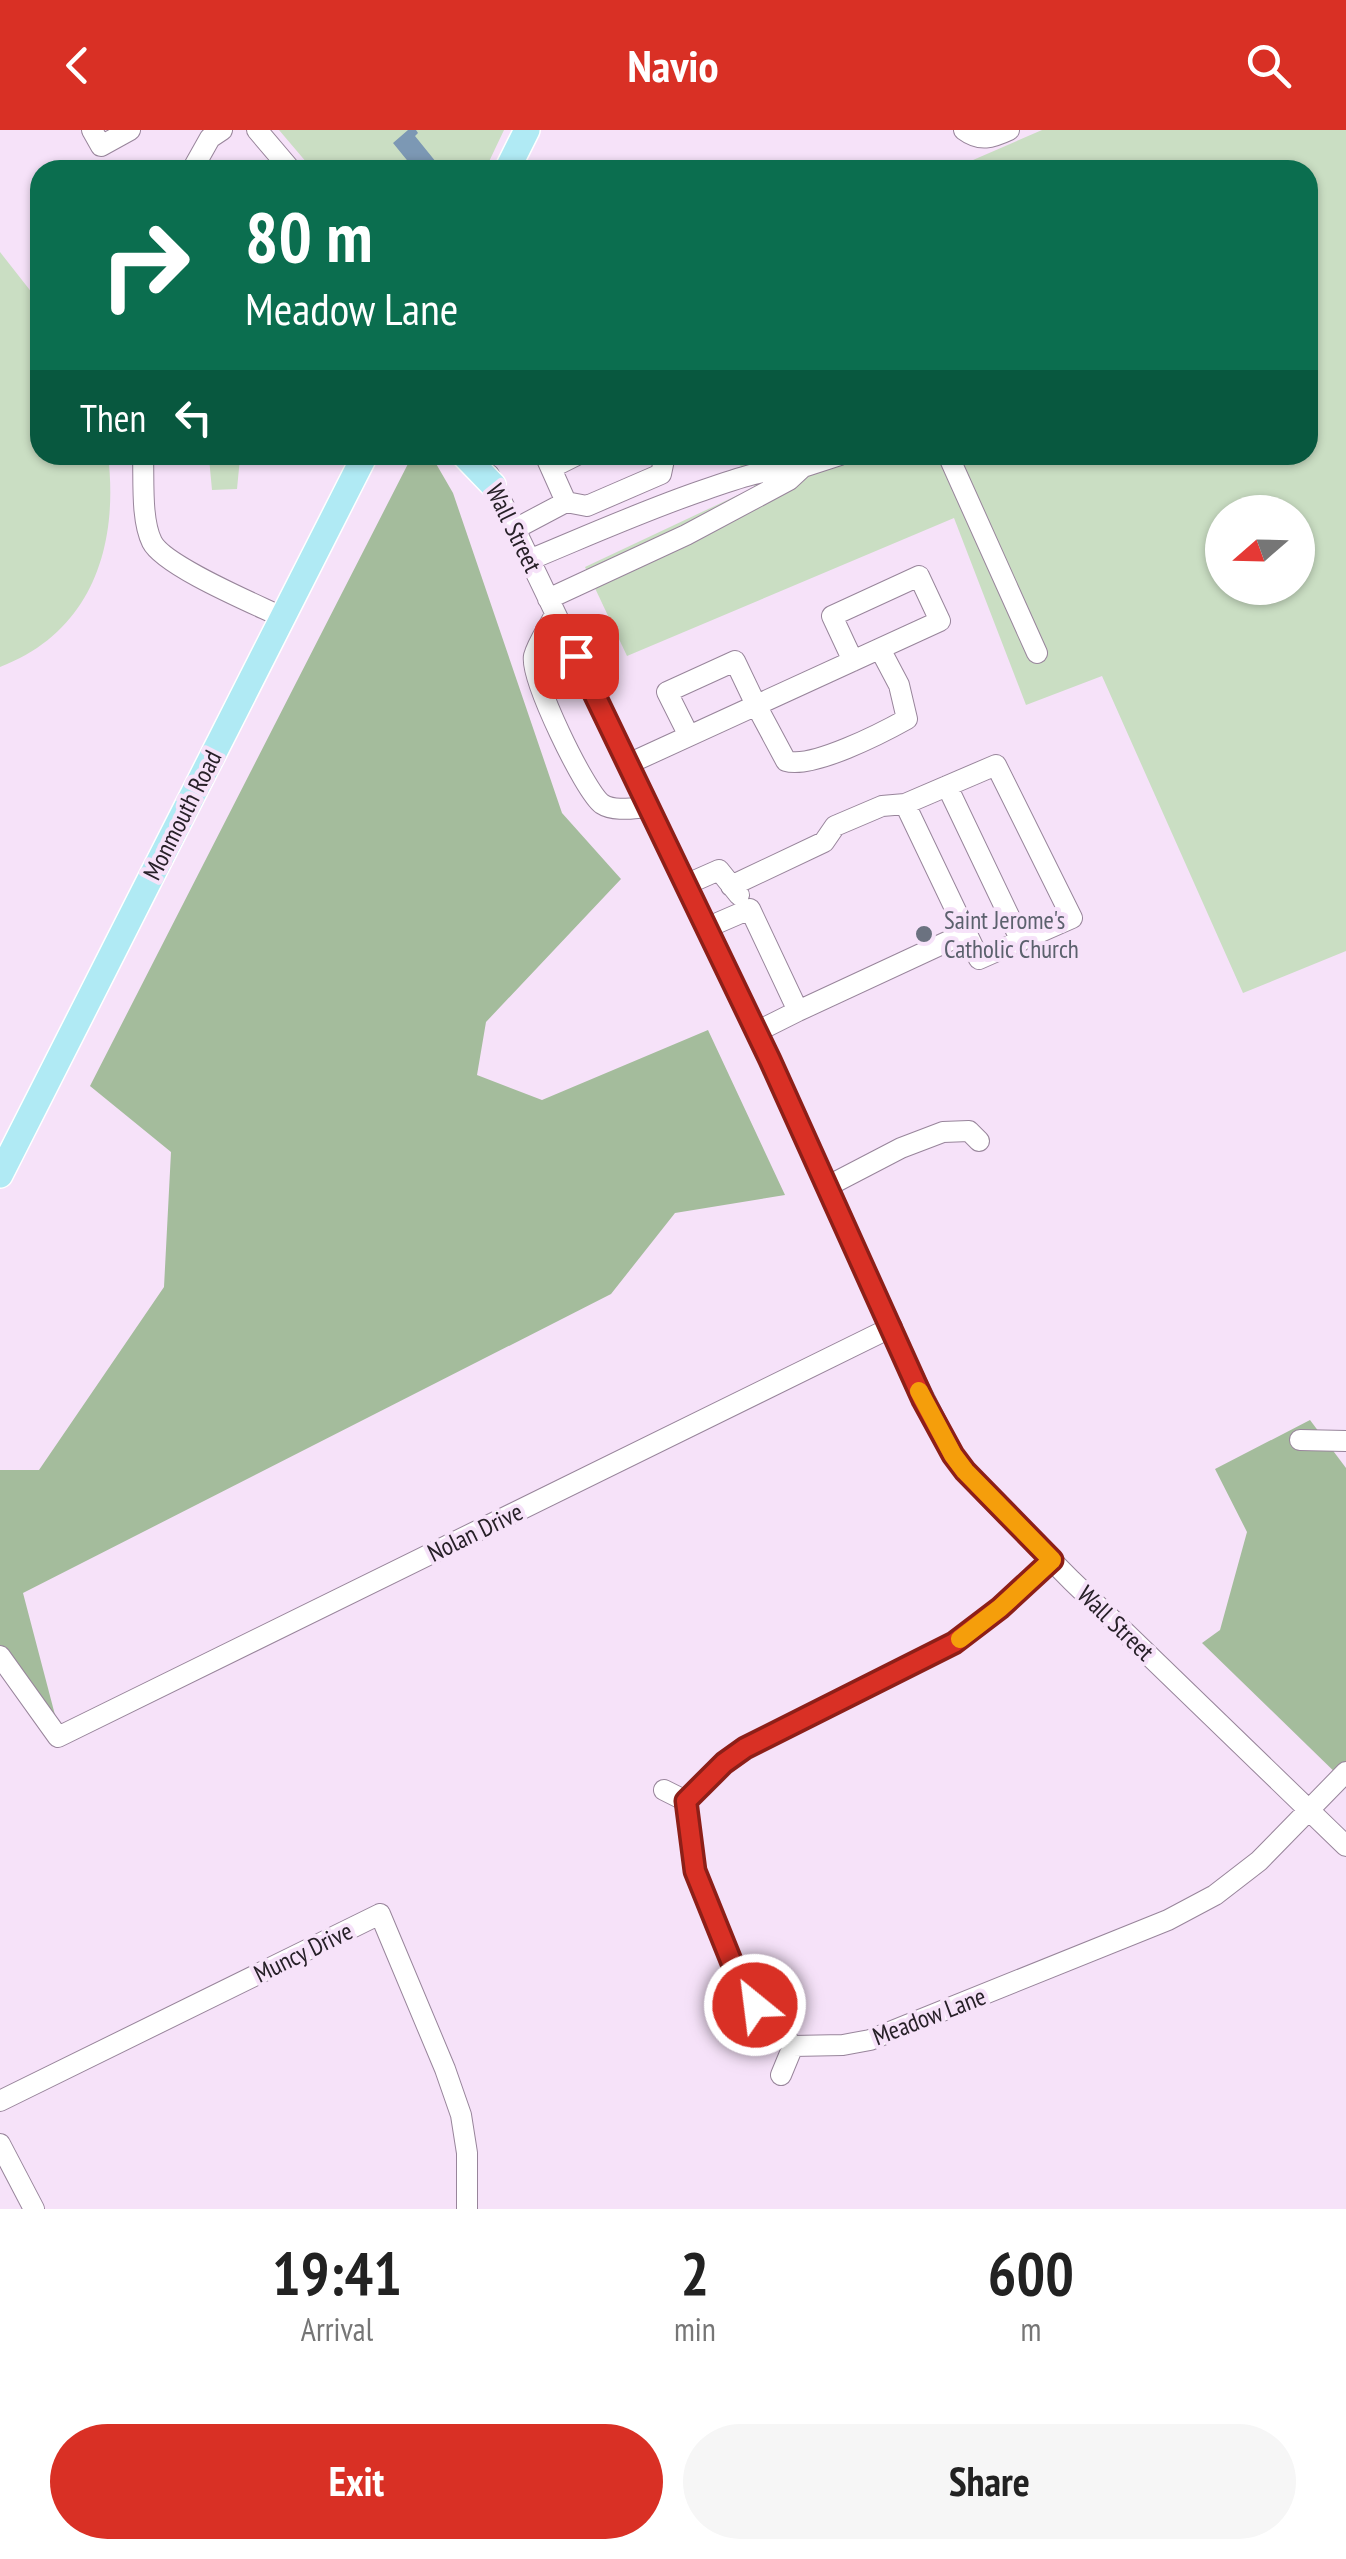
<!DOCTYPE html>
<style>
:root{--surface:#fff;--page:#f6f6f6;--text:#222;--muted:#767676;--accent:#d93025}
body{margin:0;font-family:"PT Sans Narrow",sans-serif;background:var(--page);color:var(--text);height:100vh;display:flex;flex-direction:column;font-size:38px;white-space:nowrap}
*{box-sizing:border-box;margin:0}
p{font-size:32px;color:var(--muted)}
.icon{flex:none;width:55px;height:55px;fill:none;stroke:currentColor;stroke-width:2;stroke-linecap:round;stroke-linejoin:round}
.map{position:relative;height:2079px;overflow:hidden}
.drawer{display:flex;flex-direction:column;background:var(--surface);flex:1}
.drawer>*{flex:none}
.hud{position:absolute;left:30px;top:30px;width:1288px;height:305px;border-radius:30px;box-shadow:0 2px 8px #0004;background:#0b6e4f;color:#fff;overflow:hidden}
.needle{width:65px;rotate:250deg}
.controls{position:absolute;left:1205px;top:365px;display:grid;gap:20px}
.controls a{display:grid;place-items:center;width:110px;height:110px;border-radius:50%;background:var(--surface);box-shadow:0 2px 8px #0004;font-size:50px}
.pin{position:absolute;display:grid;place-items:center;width:85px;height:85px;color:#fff;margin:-42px;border-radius:20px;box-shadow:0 5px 15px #0006}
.me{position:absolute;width:110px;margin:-55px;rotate:331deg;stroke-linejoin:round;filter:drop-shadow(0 0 8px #0008)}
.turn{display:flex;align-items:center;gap:35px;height:210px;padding:0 50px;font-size:45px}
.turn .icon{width:130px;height:130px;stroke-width:2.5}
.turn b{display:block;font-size:70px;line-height:85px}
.then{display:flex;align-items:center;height:95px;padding:0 50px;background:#0003;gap:20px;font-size:38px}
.eta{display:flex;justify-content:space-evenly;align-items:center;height:170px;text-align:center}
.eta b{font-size:60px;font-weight:800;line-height:70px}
.action{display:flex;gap:20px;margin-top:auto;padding:20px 50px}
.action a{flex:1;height:115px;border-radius:60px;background:var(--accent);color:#fff;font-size:40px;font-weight:800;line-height:115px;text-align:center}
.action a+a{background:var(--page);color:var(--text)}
header{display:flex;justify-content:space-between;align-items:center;height:130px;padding:0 50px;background:var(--accent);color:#fff;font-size:45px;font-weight:800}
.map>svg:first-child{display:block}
.green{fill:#cadec3;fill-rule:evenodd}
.forest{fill:#a4bc9c}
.water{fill:#7c98b4}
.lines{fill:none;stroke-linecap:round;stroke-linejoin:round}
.minor-casing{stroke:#98859b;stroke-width:22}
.major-casing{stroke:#fff;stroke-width:28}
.minor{stroke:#fff;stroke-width:20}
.major{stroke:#b0eaf4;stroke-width:25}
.route-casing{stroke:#8d1f18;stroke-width:25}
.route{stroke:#d93025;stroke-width:18}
.slow{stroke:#f59e0b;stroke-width:18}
.worship-dot{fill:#6b7280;stroke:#f6e2f9;stroke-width:4}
.labels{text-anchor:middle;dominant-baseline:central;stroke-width:8;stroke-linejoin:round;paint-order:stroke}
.street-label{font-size:25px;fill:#272028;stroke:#f6e2f9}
.worship-label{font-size:25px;fill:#5b616d;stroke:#f6e2f9;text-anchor:start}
</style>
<header><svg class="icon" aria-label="back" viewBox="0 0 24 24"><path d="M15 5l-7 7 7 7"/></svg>Navio<svg class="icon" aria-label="search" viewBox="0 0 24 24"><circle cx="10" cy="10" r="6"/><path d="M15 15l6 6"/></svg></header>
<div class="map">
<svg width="1346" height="2079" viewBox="0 0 1346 2079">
<rect width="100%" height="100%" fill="#f6e2f9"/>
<path class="green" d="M279 0H504L485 40H313Z
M1042 0H1346V821L1243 863 1102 546 1026 575 954 388 627 526 585 437 755 357 733 325H1308V40H950ZM1222 382H1298V458H1222Z
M0 122 40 173V325H108C119 416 92 502 0 537Z
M209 328H240L237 359 212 360Z"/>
<path class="forest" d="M431 325 453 363 562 683 621 749 486 892 477 945 542 970 708 900 785 1065 675 1083 611 1164 23 1463 60 1604 0 1519V1340H39L164 1157 171 1022 90 956 412 326Z
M1310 1290 1346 1338V1653L1202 1513 1220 1500 1247 1402 1215 1339Z"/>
<path class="water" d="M408 0H416L418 3 415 6 436 32 427 40H415L393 13Z"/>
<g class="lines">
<g class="minor-casing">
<path id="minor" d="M92 0 101 16 130 0
M257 0 291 40
M964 0C980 12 992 8 1009 0
M192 40 210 8 222 0
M143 325C144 350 141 390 152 412 164 436 255 474 282 487
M948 325 1037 523
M803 337 840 325
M551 338 577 325
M489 345 770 930 906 1232 953 1325 984 1362 1071 1450 1346 1716
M566 372 587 376 661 344 665 325
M515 399 566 372 545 325
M529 430C587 406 645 380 704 360 738 348 767 338 803 337L789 350 686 405 548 469
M555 484C549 497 538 512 534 526 529 546 585 662 602 674 614 682 634 678 648 677
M689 606 667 562 735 531 756 575 786 631C812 639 882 603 907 589L899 555 880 519
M628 634 940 491 919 446 832 486 853 531
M947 656 1021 811
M685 755 719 740 739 765
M731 756 824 712 835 696 882 676 905 674 996 635 1072 788 979 829 905 674
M706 798 750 779 798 881 756 902
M798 881 966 803
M828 1056 901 1018 943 1002 969 1001 979 1011
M1300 1310 1346 1311
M1052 1430 1000 1478 954 1513 745 1618 724 1633 686 1671 695 1741 736 1843 755 1875 793 1916 843 1915 870 1910 1168 1790 1215 1765 1259 1731 1346 1642
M0 1526 58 1607 892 1197
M664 1660 686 1671
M380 1784 445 1939 461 1985 467 2023V2079
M781 1945 793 1916
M0 1971 380 1784
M0 2014 34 2079"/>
</g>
<g class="major-casing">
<path id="major" d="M507 40 527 0
M464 325 493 355
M0 1045 365 325"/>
</g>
<use href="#minor" class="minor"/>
<use href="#major" class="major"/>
</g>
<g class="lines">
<g class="route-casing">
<path id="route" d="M576 526 770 930 923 1270 953 1325 965 1341 1052 1430 1000 1478 954 1513 745 1618 724 1633 686 1671 695 1741 736 1843 755 1875"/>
</g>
<use href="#route" class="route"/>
<path class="slow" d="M919 1261 953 1325 965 1341 1052 1430 1000 1478 960 1509"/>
</g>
<circle class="worship-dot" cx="924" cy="804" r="10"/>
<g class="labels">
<g class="street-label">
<text transform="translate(514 398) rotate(64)">Wall Street</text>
<text transform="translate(182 685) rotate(-63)">Monmouth Road</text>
<text transform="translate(475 1402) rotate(-26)">Nolan Drive</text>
<text transform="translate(1116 1493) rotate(44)">Wall Street</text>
<text transform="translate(303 1822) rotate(-26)">Muncy Drive</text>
<text transform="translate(929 1886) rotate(-21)">Meadow Lane</text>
</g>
<g class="worship-label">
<text x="944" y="790">Saint Jerome's<tspan x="944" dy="29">Catholic Church</tspan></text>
</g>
</g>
</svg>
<div class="controls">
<a><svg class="needle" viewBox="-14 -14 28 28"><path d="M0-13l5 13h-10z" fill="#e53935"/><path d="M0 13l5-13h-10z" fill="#767676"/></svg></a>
</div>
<div class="pin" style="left:576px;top:526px;background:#d93025"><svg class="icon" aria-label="arrive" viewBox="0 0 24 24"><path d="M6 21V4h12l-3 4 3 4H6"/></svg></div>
<svg class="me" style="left:755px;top:1875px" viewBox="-20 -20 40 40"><circle r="17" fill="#d93025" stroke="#fff" stroke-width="3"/><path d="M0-11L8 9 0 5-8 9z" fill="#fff"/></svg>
<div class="hud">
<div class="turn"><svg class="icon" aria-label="right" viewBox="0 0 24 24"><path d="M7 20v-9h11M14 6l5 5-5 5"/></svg><div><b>80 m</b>Meadow Lane</div></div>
<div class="then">Then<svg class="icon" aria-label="left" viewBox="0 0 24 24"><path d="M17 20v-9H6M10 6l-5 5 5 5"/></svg></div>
</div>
</div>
<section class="drawer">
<div class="eta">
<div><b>19:41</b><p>Arrival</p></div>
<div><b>2</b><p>min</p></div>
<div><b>600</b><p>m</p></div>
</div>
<div class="action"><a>Exit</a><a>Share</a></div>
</section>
